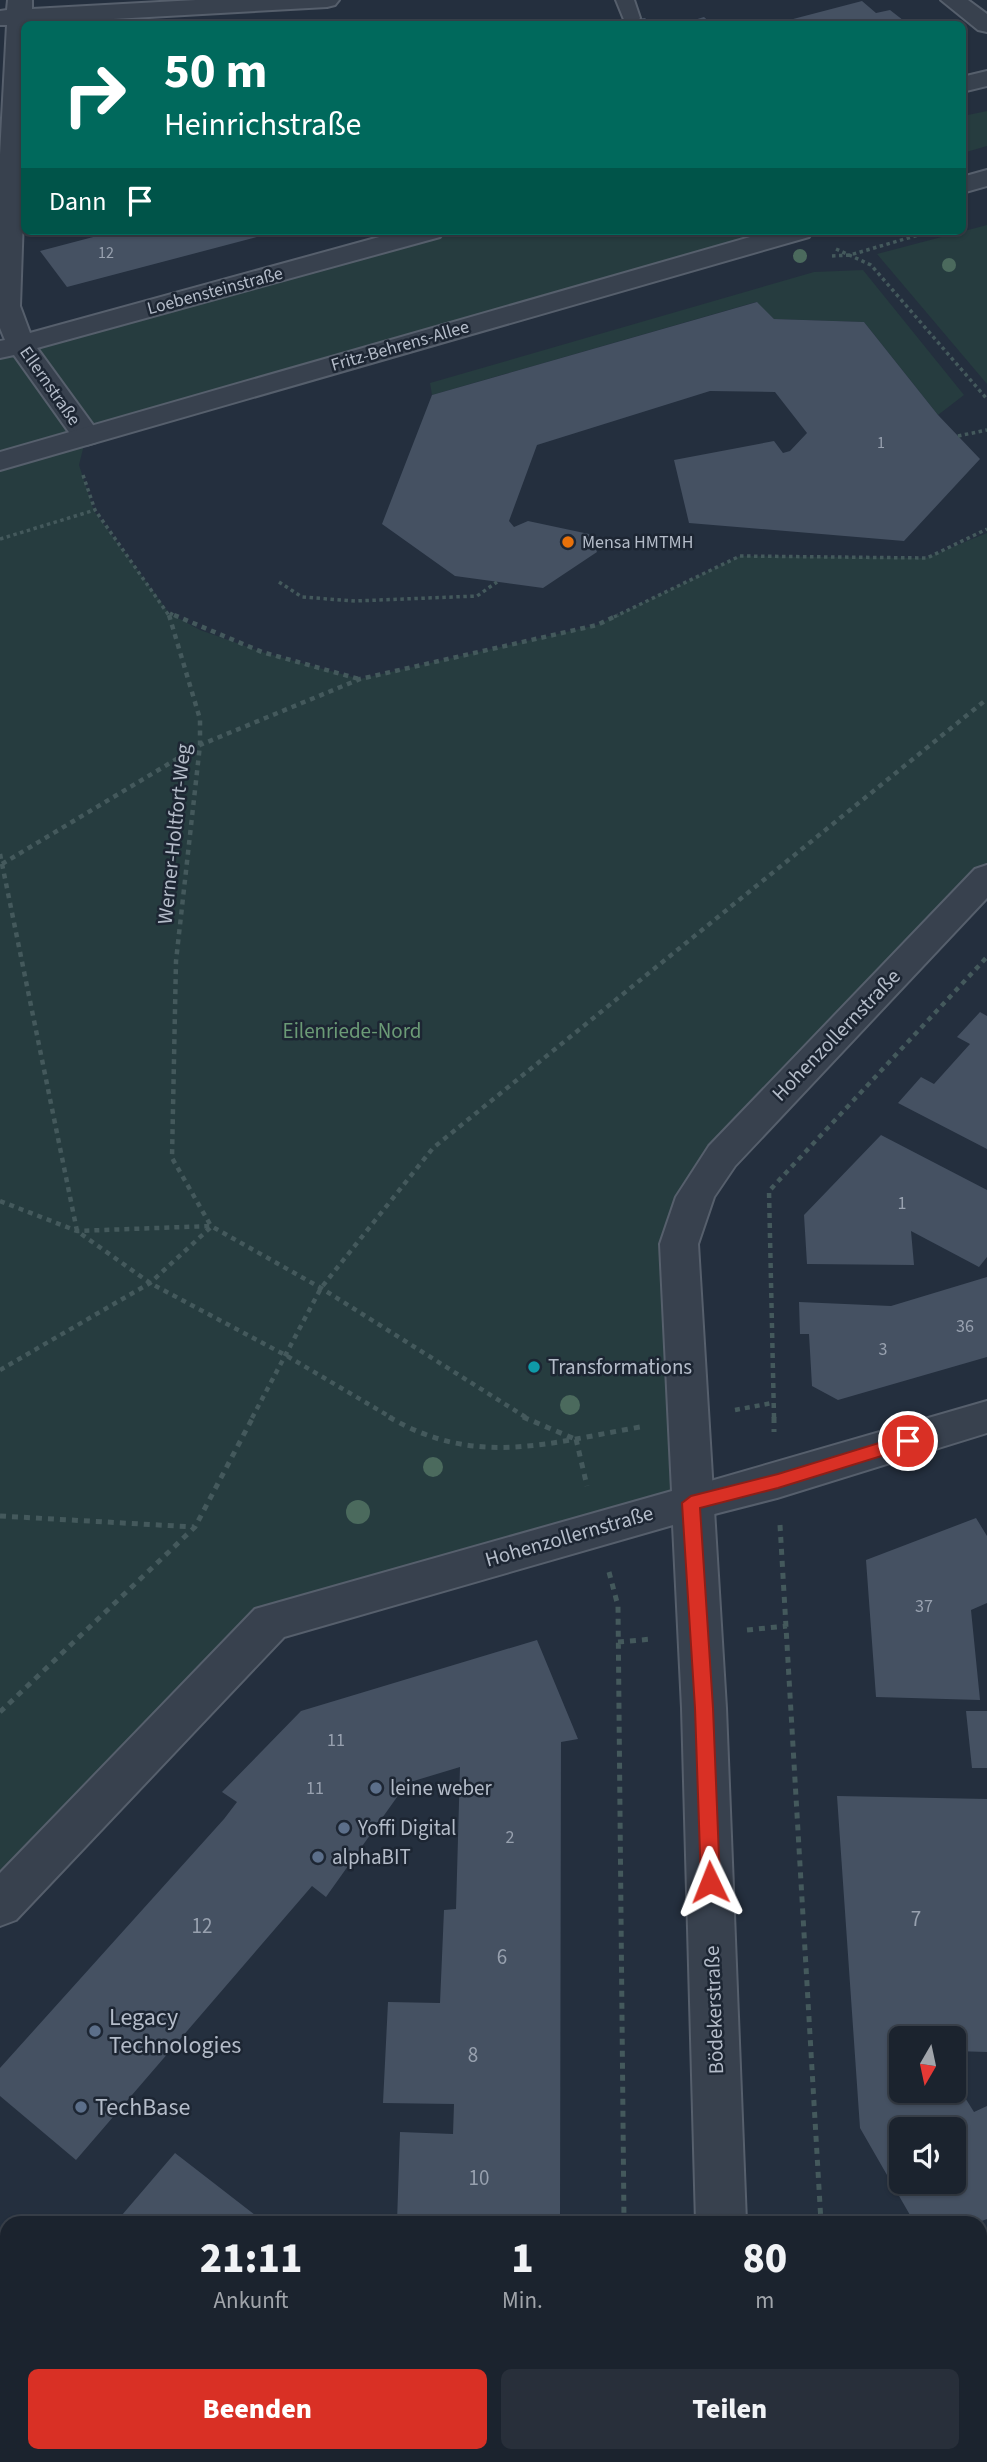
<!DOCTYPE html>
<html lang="de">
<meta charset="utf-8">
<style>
:root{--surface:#1b232e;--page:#282f3a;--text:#f1f3f6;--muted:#a0a4aa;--line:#39404a;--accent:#d93025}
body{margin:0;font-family:"Source Sans 3",sans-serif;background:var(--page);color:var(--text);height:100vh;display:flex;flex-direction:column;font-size:26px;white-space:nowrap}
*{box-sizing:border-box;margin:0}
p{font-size:23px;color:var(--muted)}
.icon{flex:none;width:38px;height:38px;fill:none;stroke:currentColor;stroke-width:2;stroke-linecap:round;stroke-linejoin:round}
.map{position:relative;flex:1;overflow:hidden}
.drawer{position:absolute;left:0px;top:2216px;width:987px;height:247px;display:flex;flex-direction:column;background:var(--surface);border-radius:21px 21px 0 0;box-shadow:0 2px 5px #0004,0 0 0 2px var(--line)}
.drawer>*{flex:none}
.top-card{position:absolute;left:21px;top:21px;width:945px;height:214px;border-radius:10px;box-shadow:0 2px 5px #0004,0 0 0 2px var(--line);background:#00695c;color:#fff;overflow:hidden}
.needle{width:46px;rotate:189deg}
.controls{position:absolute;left:889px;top:2026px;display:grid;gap:14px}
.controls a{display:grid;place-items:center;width:77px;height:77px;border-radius:10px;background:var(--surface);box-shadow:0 2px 5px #0004,0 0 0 2px var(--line);font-size:35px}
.pin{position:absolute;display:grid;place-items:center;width:60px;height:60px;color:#fff;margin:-30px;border:4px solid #fff;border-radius:50%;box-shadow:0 2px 7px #0007}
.me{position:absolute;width:77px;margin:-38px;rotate:358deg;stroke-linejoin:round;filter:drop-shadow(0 0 5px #0008)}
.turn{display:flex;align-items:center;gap:24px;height:147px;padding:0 28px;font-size:32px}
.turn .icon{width:91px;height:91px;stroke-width:2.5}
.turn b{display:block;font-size:49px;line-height:60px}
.then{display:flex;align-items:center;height:66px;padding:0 28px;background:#0003;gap:14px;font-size:26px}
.eta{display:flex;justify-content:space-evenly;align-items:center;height:119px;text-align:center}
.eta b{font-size:42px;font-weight:800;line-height:49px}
.action{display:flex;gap:14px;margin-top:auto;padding:14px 28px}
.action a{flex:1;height:80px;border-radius:10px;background:var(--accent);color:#fff;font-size:28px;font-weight:800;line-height:80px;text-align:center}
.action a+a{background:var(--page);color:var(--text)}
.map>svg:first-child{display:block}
.green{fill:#263c3f}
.building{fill:#455162;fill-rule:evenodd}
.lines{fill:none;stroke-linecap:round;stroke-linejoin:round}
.service-casing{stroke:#565f6c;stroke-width:4}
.minor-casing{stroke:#565f6c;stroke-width:4}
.tertiary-casing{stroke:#565f6c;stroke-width:4}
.path-far2{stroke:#44595c;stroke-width:3.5;stroke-dasharray:3.5 3.5;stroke-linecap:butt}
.path-far1{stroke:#44595c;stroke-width:4.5;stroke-dasharray:5 5;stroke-linecap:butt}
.path{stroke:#44595c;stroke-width:5;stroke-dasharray:6 6;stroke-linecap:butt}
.service{fill:#38414e;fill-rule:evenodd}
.minor{fill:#38414e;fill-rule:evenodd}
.tertiary{fill:#38414e;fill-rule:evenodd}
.tree{fill:#4b6a5d}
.route{fill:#d93025;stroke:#8d1f18;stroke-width:2}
.food-dot{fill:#e8710a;stroke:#1d2633;stroke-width:2.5}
.culture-dot{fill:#0f9aa8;stroke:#1d2633;stroke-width:2.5}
.service-dot{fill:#5c6f8a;stroke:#1d2633;stroke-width:2.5}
.labels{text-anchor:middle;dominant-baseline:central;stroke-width:5;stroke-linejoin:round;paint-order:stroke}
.far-number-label{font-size:16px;fill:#98a1af}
.far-street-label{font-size:18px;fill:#b4bcc9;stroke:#1d2633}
.far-poi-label{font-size:18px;fill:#b4bcc9;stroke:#1d2633;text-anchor:start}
.number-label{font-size:18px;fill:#98a1af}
.street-label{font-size:21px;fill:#b4bcc9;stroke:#1d2633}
.park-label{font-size:21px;fill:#6b9a76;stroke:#1d2633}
.poi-label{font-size:21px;fill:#b4bcc9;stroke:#1d2633;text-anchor:start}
.near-number-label{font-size:21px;fill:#98a1af}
.near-poi-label{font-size:24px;fill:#b4bcc9;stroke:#1d2633;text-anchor:start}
</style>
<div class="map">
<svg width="987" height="2462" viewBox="0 0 987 2462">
<rect width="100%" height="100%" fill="#242f3e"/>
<path class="green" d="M987 111V146L963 153V116Z
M987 225V384L877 254Z
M431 231H796L86 437 79 465 94 511 169 613 200 630 265 653 360 679 597 625 740 556 926 558 987 533V877L699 1187 691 1503 270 1622 0 1905V350Z
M863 270 964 395 938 415 864 322 774 319 756 302 432 395 430 383 814 272Z
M4 2358 7 2362V2455H195L200 2462H0V2362Z"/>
<path class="building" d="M862 1 876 13 890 10 908 24H774Z
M704 17 712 24H681Z
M645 18 652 24H555V22Z
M116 231H276V232L67 287 40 251Z
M757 302 774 319 864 322 938 415 980 459 904 541 689 523 674 460 774 441 783 453 790 451 807 433 775 392 710 391 537 445 509 521 514 527 528 521 589 534 597 552 543 588 455 576 382 524 432 395Z
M980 1012 987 1016V1149L898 1103 921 1077 934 1084 970 1044 957 1037Z
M881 1135 987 1190V1257L979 1267 911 1231 914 1265 807 1264 804 1215Z
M987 1277V1357L838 1400 812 1386 809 1334H800L799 1302 891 1306Z
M976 1518 987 1536V1603L971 1610 980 1700 876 1697 866 1560Z
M537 1640 578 1739 561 1742 560 2222H397L400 2132 453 2134 454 2104 383 2103 388 2002 440 2003 444 1910 456 1909 460 1767 407 1783 326 1897 312 1886 76 2160 0 2096V2068L224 1819 237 1802 222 1792 301 1711Z
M966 1711H987V1768H972Z
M837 1796 987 1799V2052L954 2051V2039H901V2091H954V2080L974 2112 987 2106V2219L979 2222H914L860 2128ZM901 2130H954V2182H901Z
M175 2153 264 2222H116Z
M0 2238 7 2244V2307L0 2315Z
M987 2418V2462H897L911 2455H980V2422Z
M245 2455H556V2462H237Z"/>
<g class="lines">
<g class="service-casing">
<path id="service" d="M616 0H634L640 18 637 22H625Z"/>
</g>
<g class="minor-casing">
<path id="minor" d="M8 0H32V9L196 0H339L335 5 327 7 24 24V188L20 306 30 333 401 231H444L440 237 37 348 101 436 96 442 86 445 76 442 14 355 0 358V341L5 340 0 328V155L7 25H0V11L7 10Z
M941 0H968L987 14V32L978 30Z
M987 71V86L962 92V77Z
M987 1401V1433L777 1498 691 1520 676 1515 670 1503 676 1491Z
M987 2267V2320L980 2323V2270Z
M656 2455H718L716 2462H653Z"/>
</g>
<g class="tertiary-casing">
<path id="tertiary" d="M987 170V186L962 193V177Z
M771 231H813L809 237 0 470V452Z
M987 865V898L735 1166 714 1197 698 1244 726 1708 746 2222H696L682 1708 673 1525 284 1637 16 1920 0 1926V1873L255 1609 672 1491 660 1244 676 1197 709 1146 975 869Z
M702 2455H754L755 2462H701Z"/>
</g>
<path class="path-far2" d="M836 249 871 265 987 399
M832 256 850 255 932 231
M958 436 987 430
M83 475 95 510 170 617
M0 539 95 510
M279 582 302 597 355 601 477 596 497 582
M170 613 177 617
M614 617 740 556 927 558 987 529"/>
<path class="path-far1" d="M169 615 200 719V745L176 961 172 1158 211 1226
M174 615 262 652 359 679
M0 854 77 1231 150 1283 287 1356 392 1418
M2 864 200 745 360 679 597 625 618 615
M0 1201 77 1231 211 1226 321 1288 527 1418
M0 1370 150 1283 211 1227
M735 1410 772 1403
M252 1418 321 1288 433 1148 987 699
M774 1418 769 1191 987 957"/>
<path class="path" d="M389 1417C476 1468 548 1443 640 1427
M523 1417 575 1439
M774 1417V1432
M576 1439 587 1486
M0 1516 194 1527
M780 1525 821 2222
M609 1572 618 1606 624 2222
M747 1630 787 1626
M618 1642 652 1639
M0 1712 195 1527 253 1417
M834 2455V2462"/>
<use href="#service" class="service"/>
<use href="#minor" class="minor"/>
<use href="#tertiary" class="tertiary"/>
</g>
<g class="tree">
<circle cx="800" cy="256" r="7"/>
<circle cx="949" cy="265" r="7"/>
<circle cx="570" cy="1405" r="10"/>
<circle cx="433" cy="1467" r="10"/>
<circle cx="358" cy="1512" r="12"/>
</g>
<path class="route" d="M908 1434 917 1441 914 1446 778 1488 700 1508 713 1708 720 1882 717 1889 710 1891 703 1889 701 1882 695 1708 682 1503 691 1496 778 1474Z"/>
<circle class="food-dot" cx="568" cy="542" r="7"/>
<circle class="culture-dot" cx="534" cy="1367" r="7"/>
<g class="service-dot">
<circle cx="376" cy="1788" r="7"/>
<circle cx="344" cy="1828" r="7"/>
<circle cx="318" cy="1857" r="7"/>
<circle cx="95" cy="2031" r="7"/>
<circle cx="81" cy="2107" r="7"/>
</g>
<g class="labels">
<g class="far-number-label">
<text x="106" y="253">12</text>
<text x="881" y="443">1</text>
</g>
<g class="far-street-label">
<text transform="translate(215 291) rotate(-15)">Loebensteinstraße</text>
<text transform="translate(400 346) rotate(-16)">Fritz-Behrens-Allee</text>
<text transform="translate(50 386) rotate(55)">Ellernstraße</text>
</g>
<g class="far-poi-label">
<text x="582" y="542">Mensa HMTMH</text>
</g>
<g class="number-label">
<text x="902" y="1203">1</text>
<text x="965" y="1326">36</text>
<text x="883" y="1349">3</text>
<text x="924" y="1606">37</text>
<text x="336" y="1740">11</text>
<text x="315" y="1788">11</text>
<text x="510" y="1837">2</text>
</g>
<g class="street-label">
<text transform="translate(174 834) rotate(-84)">Werner-Holtfort-Weg</text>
<text transform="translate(836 1035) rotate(-46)">Hohenzollernstraße</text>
<text transform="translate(569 1536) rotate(-16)">Hohenzollernstraße</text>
<text transform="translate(714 2010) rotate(-92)">Bödekerstraße</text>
</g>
<g class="park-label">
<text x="352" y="1031">Eilenriede-Nord</text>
</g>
<g class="poi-label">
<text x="548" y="1367">Transformations</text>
<text x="390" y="1788">leine weber</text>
<text x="358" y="1828">Yoffi Digital</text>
<text x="332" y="1857">alphaBIT</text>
</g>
<g class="near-number-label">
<text x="916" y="1919">7</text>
<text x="202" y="1926">12</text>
<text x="502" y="1957">6</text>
<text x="473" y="2055">8</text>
<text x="479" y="2178">10</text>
</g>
<g class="near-poi-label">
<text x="109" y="2017">Legacy<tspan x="109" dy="28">Technologies</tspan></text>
<text x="95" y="2107">TechBase</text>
</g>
</g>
</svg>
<div class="controls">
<a><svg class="needle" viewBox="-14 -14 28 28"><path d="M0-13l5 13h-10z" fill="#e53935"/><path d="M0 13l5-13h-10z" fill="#a0a4aa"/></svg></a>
<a><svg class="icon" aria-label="sound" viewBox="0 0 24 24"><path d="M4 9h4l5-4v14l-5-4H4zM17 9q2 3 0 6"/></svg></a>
</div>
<div class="pin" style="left:908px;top:1441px;background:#d93025"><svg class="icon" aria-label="arrive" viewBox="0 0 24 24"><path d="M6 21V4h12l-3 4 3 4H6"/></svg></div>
<svg class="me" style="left:710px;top:1882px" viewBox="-20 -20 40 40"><path d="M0-17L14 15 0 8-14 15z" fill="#d93025" stroke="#fff" stroke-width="4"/></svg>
<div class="top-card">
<div class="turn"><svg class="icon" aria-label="right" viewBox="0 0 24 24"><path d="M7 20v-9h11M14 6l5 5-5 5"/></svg><div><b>50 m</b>Heinrichstraße</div></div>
<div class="then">Dann<svg class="icon" aria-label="arrive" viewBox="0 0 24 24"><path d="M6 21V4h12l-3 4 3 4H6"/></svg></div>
</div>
<section class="drawer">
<div class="eta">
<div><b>21:11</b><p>Ankunft</p></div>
<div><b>1</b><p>Min.</p></div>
<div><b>80</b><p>m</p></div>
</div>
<div class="action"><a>Beenden</a><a>Teilen</a></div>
</section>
</div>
